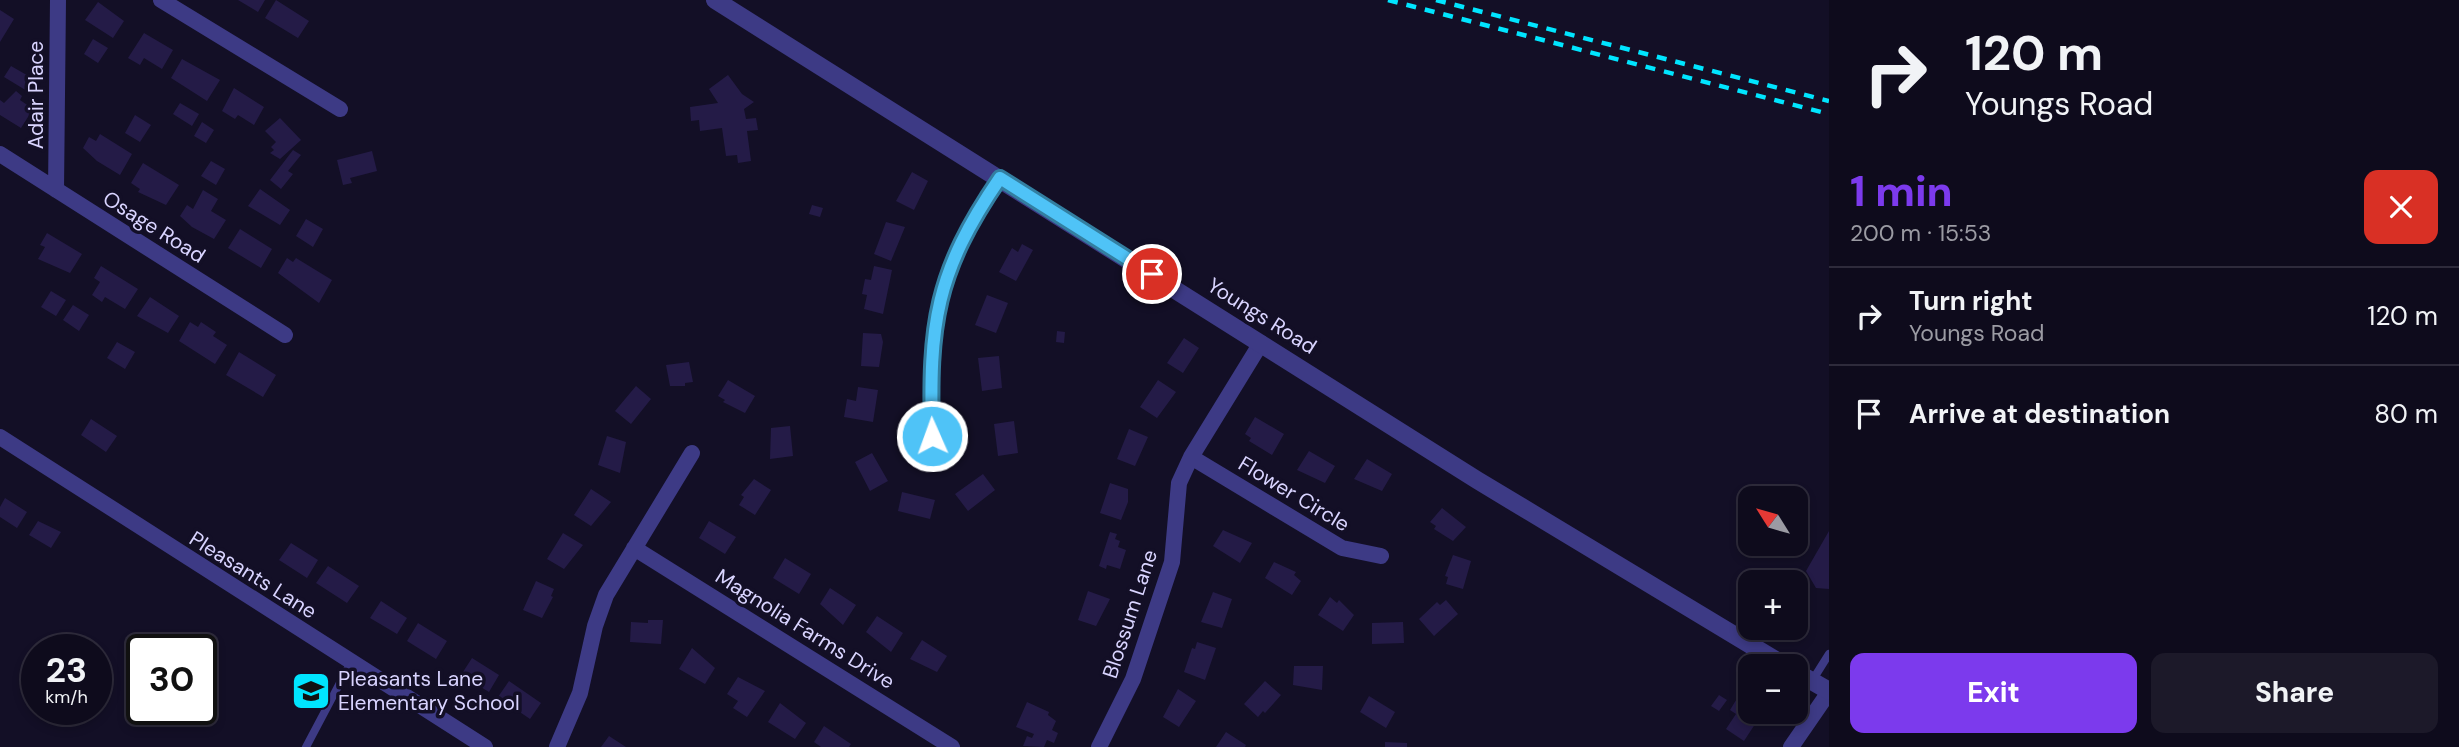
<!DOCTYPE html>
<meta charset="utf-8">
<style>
:root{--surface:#0e0b1c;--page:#1c1929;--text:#f1f3f6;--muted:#9b9ba3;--line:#2e2b3b;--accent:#7c3aed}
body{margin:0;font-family:"DM Sans",sans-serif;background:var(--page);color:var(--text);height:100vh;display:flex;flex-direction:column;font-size:26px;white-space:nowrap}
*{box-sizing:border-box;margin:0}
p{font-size:23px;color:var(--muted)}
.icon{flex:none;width:38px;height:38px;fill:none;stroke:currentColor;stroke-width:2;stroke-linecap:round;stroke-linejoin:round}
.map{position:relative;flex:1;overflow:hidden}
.panel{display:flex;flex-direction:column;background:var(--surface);width:630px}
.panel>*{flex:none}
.top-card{background:#0e0b1c;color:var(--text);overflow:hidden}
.needle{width:46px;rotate:307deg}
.controls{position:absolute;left:1738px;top:486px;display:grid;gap:14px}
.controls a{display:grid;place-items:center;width:70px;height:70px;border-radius:14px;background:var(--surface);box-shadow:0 4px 10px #0003,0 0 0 2px var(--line);font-size:35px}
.speed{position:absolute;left:21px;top:634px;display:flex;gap:14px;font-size:35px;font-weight:700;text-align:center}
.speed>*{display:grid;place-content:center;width:91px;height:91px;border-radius:50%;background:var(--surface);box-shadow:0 4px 10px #0003,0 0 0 2px var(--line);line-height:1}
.speed small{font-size:18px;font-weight:400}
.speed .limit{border:4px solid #111;border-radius:10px;background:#fff;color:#111}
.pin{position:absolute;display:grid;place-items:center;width:60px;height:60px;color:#fff;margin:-30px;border:4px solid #fff;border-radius:50%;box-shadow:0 2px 7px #0007}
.me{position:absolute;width:77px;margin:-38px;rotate:358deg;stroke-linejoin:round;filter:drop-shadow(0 0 5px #0008)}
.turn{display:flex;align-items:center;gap:24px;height:147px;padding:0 21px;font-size:32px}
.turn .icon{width:91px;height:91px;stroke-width:2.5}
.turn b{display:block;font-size:49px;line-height:60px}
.round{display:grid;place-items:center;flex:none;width:74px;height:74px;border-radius:14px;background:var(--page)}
.head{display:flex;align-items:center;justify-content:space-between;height:119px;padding:0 21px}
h1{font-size:42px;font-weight:800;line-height:52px;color:var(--accent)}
.cta{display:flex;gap:14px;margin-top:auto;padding:14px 21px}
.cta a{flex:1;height:80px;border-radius:14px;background:var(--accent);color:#fff;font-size:28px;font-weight:800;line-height:80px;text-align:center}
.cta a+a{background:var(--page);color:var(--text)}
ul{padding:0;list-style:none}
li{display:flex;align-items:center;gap:21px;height:98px;padding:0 21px;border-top:2px solid var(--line)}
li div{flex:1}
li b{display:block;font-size:26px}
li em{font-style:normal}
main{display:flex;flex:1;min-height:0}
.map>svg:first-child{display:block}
.building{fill:#241b47}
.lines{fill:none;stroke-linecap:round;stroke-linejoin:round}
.service{stroke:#3d3a85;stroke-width:8}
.minor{stroke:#3d3a85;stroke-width:16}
.tertiary{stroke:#3d3a85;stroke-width:18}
.rail{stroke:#00e5ff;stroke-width:4.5;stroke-dasharray:10 9;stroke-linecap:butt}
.route-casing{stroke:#337fa1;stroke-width:18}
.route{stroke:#4fc3f7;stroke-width:12}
.labels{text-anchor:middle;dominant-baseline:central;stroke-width:7;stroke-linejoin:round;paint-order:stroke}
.street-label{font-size:21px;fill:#d9d4ff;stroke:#130f26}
.poi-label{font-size:21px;fill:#d9d4ff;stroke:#130f26;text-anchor:start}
</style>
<main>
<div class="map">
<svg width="1829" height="747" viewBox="0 0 1829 747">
<rect width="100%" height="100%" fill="#130f26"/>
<path class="building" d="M238 0H265L258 12Z
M276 0 309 21 298 38 265 18Z
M98 2 124 21 113 38 85 20Z
M0 10 14 19 0 42Z
M144 33 173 50 162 69 144 58 140 65 128 58Z
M93 39 108 48 98 63 84 54Z
M182 59 220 80 207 101 171 78Z
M11 66 39 82 32 94 4 77Z
M728 75 742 94 754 102 744 109 746 119 756 118 758 130 747 131 751 161 738 163 737 155 726 156 722 128 700 131 699 120 691 121 690 107 718 103 709 89Z
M234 88 264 107 254 125 238 115 235 119 222 111Z
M16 91 22 96 20 100 33 109 21 128 0 115V100L4 103Z
M180 103 199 114 192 126 173 114Z
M135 115 151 125 140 142 125 133Z
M280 118 301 140 280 159 270 153 274 150 271 147 276 142 265 131Z
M202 122 214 130 206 143 194 136Z
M100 134 132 154 120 175 97 161 83 148 89 137 96 141Z
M293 150 301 155 288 171 293 174 281 189 270 180Z
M372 151 377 171 350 178 352 183 343 185 337 160Z
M211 161 225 169 216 185 201 176Z
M143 163 179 185 166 205 138 192 140 189 131 183Z
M912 172 928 181 914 210 896 201Z
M260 189 290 210 280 225 248 206Z
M203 190 218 199 211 211 226 220 214 239 192 227 180 216 187 205 193 209Z
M812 205 823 208 820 217 809 214Z
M306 219 323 229 313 247 296 236Z
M886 222 905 227 891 261 874 254Z
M240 229 272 249 261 268 228 248Z
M47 233 82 254 70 273 38 259 45 247 40 245Z
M1022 244 1033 250 1016 281 999 272 1012 248 1018 252Z
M287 258 293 262 296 258 332 280 319 303 278 273Z
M101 266 138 289 125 309 105 297 102 302 92 295 100 282 94 278Z
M874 266 892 270 883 314 864 309 867 295 862 294 865 279 871 280Z
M51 291 66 300 56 316 41 307Z
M987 295 1008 303 996 333 975 325Z
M150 297 179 316 168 333 137 316Z
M73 305 89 315 79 331 63 320Z
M190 322 198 327 201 322 216 332 213 336 227 345 215 364 179 341Z
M1057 331 1065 332 1064 343 1056 342Z
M863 333 881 334 883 342 879 367 861 366Z
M1184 338 1199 348 1183 373 1167 363Z
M117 342 135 352 125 369 107 358Z
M239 352 276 375 263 397 226 375Z
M999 356 1002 388 982 391 978 358Z
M689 362 693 382 685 383V386H670L666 365Z
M728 380 755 396 745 413 723 402 725 400 718 396Z
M1158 380 1176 392 1157 418 1140 407Z
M636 386 651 399 631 424 615 411Z
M858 387 878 390 873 422 844 417 847 399 856 401Z
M1255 417 1284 434 1272 455 1249 441 1251 438 1245 434Z
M91 419 117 436 106 452 81 435Z
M1014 421 1018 453 998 456 994 424Z
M790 426 793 456 770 459 771 428Z
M1129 429 1148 437 1135 466 1117 459Z
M607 436 626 442 620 473 598 465Z
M1309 451 1335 466 1325 483 1297 470Z
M872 453 888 481 870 491 855 462Z
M1367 459 1392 474 1382 491 1354 479Z
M983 474 995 490 968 511 955 494Z
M754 479 771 490 755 515 739 505 744 497 741 495Z
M1110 483 1128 489V502L1121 520 1100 513Z
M591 489 611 502 591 526 574 515Z
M902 492 935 500 930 519 898 511Z
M5 498 27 512 17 528 0 517V507Z
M1442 508 1466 527 1453 541 1434 529 1436 526 1430 522Z
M38 521 61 532 51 548 29 535Z
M709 521 736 537 725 554 699 538Z
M1223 530 1252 543 1240 563 1213 546Z
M1829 531V589L1816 588 1806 571Z
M1110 532 1117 534 1115 539 1120 541 1118 547 1126 550 1120 569 1107 565 1106 569 1099 566Z
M563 533 583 545 564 569 547 559Z
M291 543 318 560 307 578 279 560Z
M1453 555 1471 561 1463 589 1446 584 1448 577 1445 576Z
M785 558 811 574 799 594 773 578Z
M1274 562 1296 572 1294 575 1301 581 1292 595 1265 578Z
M328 566 359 586 347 603 316 583Z
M536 581 554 589 551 596 553 597 542 618 523 610Z
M830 588 856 605 843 625 820 604Z
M1088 591 1110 599 1096 626 1078 620Z
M1213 592 1232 599 1222 628 1201 622Z
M1330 597 1337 603 1339 600 1354 615 1343 631 1318 615Z
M1446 600 1458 614 1434 636 1419 619 1437 602 1440 605Z
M381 601 407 618 397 634 370 618Z
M877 616 903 633 891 652 866 632Z
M648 620H663L661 644 630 642 631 622 648 623Z
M1403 622 1404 643 1372 644V623Z
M418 623 447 641 436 659 407 641Z
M922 640 947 656 937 672 910 659Z
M1197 642 1216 648 1205 680 1184 672 1192 648 1195 649Z
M692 648 715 668 705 684 679 669Z
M472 658 499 675 489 692 461 675Z
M1294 666H1323L1322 690 1293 685Z
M738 677 765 691 747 717 733 708 738 701 727 694Z
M509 681 541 703 530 719 498 697Z
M1265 681 1281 695 1265 713 1263 711 1258 717 1244 704Z
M1178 689 1196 701 1179 727 1163 717Z
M1741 692 1750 698V712H1763L1744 741 1726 729 1736 714 1730 710Z
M1719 695 1727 700 1719 711 1711 706Z
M1369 696 1395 712 1386 728 1360 712Z
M1027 702 1049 712 1048 715 1056 721 1052 730 1058 733 1054 743 1047 740 1044 747 1023 746 1027 736 1032 738 1034 734 1016 727Z
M780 703 806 723 795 739 768 722Z
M824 726 851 744 849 747H821L814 742Z
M1226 732 1246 745 1245 747H1216Z
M609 736 626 747H601Z
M1385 742 1407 743V747H1385Z"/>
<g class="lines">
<path class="service" d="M1812 681 1829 654
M306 747 351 662"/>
<path class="minor" d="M161 0 340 109
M0 154 285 335
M56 190 58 0
M932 436C929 325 935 273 1000 179
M0 437 485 747
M1191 457 1342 548 1381 556
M634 548 952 747
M557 747 580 693 595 626 606 595 692 453
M1099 747 1133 679 1172 562 1179 483 1191 457 1261 343
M1791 747 1829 692"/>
<path class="tertiary" d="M715 0 1477 480 1787 667
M1796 672 1829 691"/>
<path class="rail" d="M1388 0 1829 114
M1436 0 1829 101"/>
</g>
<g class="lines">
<g class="route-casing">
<path id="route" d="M932 436C929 324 935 273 1000 178L1152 274"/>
</g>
<use href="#route" class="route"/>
</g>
<defs>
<g id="school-square" transform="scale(2.0125)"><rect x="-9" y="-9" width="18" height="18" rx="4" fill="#00e5ff" stroke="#130f26"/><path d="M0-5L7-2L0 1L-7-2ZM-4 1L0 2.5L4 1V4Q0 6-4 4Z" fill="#111"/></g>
</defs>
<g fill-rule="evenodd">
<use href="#school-square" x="311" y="691"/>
</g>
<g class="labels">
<g class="street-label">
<text transform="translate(36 95) rotate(-90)">Adair Place</text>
<text transform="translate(154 227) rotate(32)">Osage Road</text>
<text transform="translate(1262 316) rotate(32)">Youngs Road</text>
<text transform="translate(1294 494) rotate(31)">Flower Circle</text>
<text transform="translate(253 575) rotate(32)">Pleasants Lane</text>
<text transform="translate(1130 614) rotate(-72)">Blossum Lane</text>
<text transform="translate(805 629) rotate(32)">Magnolia Farms Drive</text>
</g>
<g class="poi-label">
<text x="338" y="679">Pleasants Lane<tspan x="338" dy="24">Elementary School</tspan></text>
</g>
</g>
</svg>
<div class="controls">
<a><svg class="needle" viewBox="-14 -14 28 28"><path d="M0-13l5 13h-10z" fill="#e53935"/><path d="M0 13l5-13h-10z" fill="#9b9ba3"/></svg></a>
<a>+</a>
<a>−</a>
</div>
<div class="speed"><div>23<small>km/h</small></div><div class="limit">30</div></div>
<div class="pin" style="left:1152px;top:274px;background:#d93025"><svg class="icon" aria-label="arrive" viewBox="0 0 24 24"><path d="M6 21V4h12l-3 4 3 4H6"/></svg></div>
<svg class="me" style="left:932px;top:436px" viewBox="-20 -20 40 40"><circle r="17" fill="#4fc3f7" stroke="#fff" stroke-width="3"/><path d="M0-11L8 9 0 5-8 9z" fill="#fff"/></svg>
</div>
<section class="panel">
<div class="top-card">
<div class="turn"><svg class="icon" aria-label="right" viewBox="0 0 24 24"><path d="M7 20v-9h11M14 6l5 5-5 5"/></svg><div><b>120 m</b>Youngs Road</div></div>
</div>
<div class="head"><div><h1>1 min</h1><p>200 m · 15:53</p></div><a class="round" style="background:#d93025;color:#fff"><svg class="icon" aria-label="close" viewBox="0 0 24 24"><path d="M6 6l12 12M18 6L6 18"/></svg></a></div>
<ul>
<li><svg class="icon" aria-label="right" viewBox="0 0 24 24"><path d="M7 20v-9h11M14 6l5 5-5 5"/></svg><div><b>Turn right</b><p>Youngs Road</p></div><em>120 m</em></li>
<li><svg class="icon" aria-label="arrive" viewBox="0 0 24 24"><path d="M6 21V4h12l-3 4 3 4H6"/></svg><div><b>Arrive at destination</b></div><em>80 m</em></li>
</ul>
<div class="cta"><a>Exit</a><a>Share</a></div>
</section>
</main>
